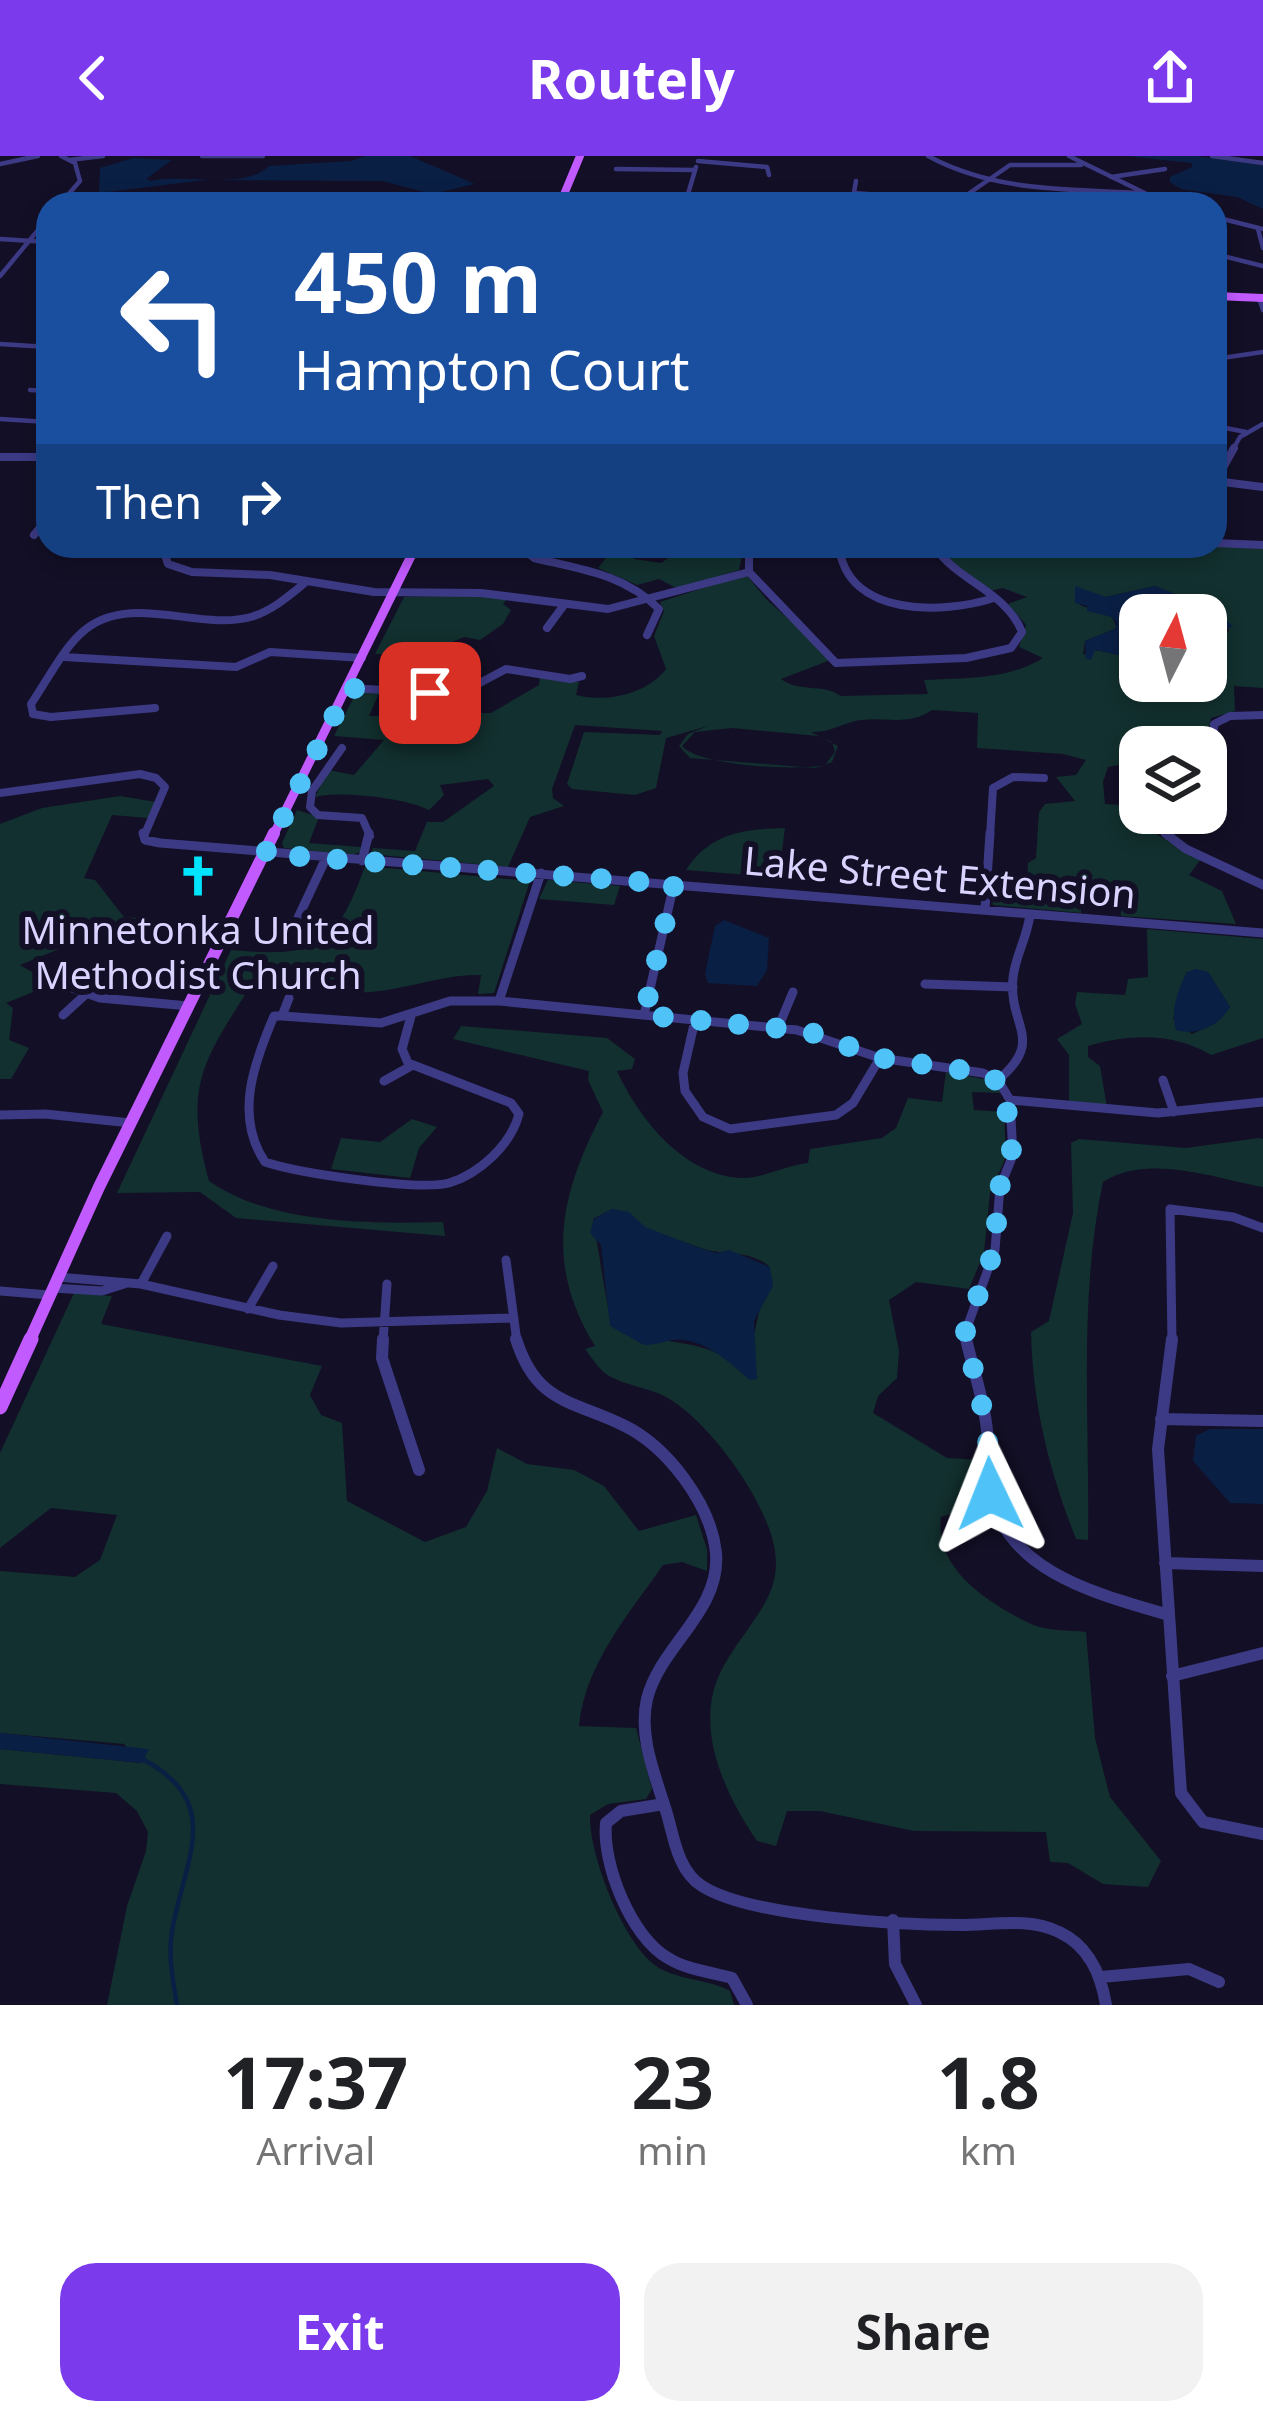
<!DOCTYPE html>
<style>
:root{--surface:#fff;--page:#f2f2f2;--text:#202124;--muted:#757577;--accent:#7c3aed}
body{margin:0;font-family:"Noto Sans",sans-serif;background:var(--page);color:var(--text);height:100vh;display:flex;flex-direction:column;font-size:45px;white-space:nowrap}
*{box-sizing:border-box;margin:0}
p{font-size:39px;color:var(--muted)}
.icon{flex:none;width:66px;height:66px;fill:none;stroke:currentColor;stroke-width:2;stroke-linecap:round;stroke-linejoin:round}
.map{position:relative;height:1849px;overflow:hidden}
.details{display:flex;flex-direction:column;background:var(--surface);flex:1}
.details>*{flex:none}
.banner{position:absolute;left:36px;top:36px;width:1191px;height:366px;border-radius:36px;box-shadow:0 6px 18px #0003;background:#1a4fa0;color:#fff;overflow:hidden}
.needle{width:78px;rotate:6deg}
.fabs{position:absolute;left:1119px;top:438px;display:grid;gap:24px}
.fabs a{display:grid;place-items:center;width:108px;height:108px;border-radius:24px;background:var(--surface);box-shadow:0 6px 18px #0003;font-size:60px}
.pin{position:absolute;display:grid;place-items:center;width:102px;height:102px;color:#fff;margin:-51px;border-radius:24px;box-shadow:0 6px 18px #0006}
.me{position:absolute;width:132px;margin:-66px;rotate:358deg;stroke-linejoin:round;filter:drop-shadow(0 0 9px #0008)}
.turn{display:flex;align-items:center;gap:42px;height:252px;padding:0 60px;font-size:54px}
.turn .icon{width:156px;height:156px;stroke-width:2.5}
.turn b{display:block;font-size:84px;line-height:102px}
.then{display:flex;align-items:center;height:114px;padding:0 60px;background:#0003;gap:24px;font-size:45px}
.eta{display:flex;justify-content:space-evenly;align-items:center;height:204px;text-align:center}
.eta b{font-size:72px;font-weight:700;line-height:84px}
.cta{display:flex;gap:24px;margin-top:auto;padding:24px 60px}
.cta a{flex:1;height:138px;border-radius:36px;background:var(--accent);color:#fff;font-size:48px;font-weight:700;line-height:138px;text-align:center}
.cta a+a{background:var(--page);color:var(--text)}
header{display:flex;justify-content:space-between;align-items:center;height:156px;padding:0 60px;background:var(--accent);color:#fff;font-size:54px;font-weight:700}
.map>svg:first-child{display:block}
.green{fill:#12302f;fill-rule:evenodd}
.water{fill:#0a1f44}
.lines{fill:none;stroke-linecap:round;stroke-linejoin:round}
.stream{stroke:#0a1f44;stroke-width:4.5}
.minor-far3{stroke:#3d3a85;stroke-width:4.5}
.minor-far2{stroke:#3d3a85;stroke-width:8}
.minor-far1{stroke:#3d3a85;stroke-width:9}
.minor{stroke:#3d3a85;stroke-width:12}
.major-far3{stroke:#c25bff;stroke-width:8}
.major-far2{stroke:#c25bff;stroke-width:9}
.major-far1{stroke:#c25bff;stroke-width:12}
.major{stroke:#c25bff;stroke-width:15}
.route{stroke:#4fc3f7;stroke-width:21;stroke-dasharray:0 37.8}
.labels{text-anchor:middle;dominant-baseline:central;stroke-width:12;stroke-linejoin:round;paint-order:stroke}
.street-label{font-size:39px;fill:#d9d4ff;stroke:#130f26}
.poi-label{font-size:39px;fill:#d9d4ff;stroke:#130f26}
</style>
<header><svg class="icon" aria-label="back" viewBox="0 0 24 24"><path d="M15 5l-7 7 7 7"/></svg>Routely<svg class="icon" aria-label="share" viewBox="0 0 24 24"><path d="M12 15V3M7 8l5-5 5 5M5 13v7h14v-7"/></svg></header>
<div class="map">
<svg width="1263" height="1849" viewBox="0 0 1263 1849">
<rect width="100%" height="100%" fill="#130f26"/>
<path class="green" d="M566 390H630L634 403 661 407 674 398 673 390H744L739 414 678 433 659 423 637 429 598 412 606 402 563 395Z
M938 390 1263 391V532L1234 530 1235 555 1211 562 1208 578 1172 576 1152 581 1149 591H1140V605L1108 611 1103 626 1105 648 1140 650 1156 678 1201 703 1189 719 1222 735 1236 768 1121 760 1119 742 1109 736 1081 734V757L993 749 992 743 1036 745 1035 734 1027 730 1028 707 1036 702 1039 656 1045 648 1075 645 1056 621 1076 619 1086 604 1063 598 977 592 978 557 932 554C910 570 886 561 861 564 844 566 830 577 811 576L838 590 832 606 815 612 690 602 679 590 688 578 708 570 666 582 656 632 635 639 572 633 567 628 584 576 660 579 662 575 575 569 552 633 553 642 564 650 530 661 508 711 370 698 373 692 415 695 427 666H443L494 630 488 623 440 629 444 639 429 654C407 642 337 634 315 641L328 614 354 619 384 584 334 580 356 537H379L369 560 491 557 539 529 540 520 579 526 576 539C607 547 647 538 666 513L654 480 664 455 660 446 740 420 748 421 767 444 824 494 828 505 781 523C800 537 822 527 841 540L928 538 924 524C964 522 1008 524 1043 502L1019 491 1026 469 1008 448 1027 441 1003 432 989 435 950 407ZM1155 430 1223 458 1229 475 1206 483V525H1140V503L1095 494 1083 499 1085 485 1117 472 1112 461 1080 449 1075 437 1106 441ZM732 572 818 580 832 586 835 596 825 609C797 615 699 610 682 590L695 576Z
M467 439 508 442 503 448 511 454 503 468 480 484 464 481 419 500 375 498 404 441Z
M120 640 156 646 148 662 112 659 84 722 95 724 124 761 217 767 208 785 100 776 91 790 59 793 20 809 44 823 43 832 6 847 13 852 9 884 29 892 11 923H0V668L42 652Z
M297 654 319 661 309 687 361 691 360 696 352 699 284 692 282 687Z
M785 672 779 718 772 721 686 714C710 677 743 673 785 672Z
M365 710 530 725 494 837 478 838 481 819C436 818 396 839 351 836L341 824 319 823 316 814 305 810 257 819C207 902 181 923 209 1025 270 1068 370 1068 443 1066L445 1080 236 1062 200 1036 117 1037 231 794C317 802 336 791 365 710Z
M548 724 620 730 614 749 539 743Z
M1147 773 1263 783V882L1211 899C1173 876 1130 878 1088 890V901L1100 910 1107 951 1069 946V899L1057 883 1082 868 1075 848 1077 836 1125 839 1128 823 1148 821ZM1187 816H1208L1230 851 1216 867 1192 878 1173 863Z
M461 870 607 882 635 903 632 913 617 915C639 963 685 1021 743 1022 764 1022 786 1009 808 1007L810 993 882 982 896 972 908 942 942 946 946 916 994 925 1002 937 972 936 974 954 1004 956 1006 1001 990 1037 984 1097 969 1133 916 1126 889 1144 899 1195 897 1222 878 1240 873 1257 947 1302 980 1304 985 1348 941 1361C934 1413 988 1447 1031 1468 1046 1475 1069 1474 1086 1476L1095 1582 1110 1641 1161 1705 1148 1731 1103 1728 1068 1707 1050 1706 1046 1676 914 1675 820 1655H787L776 1690 757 1685C725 1638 692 1570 722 1513 754 1454 799 1433 762 1356 745 1319 710 1272 677 1248 657 1232 631 1232 609 1220 600 1215 592 1202 585 1193L595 1190C544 1108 560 1038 603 956L588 924 589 915 453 883ZM612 1053C628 1056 631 1063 644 1071 658 1078 683 1085 698 1091 723 1101 746 1092 769 1110L745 1220C712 1176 655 1193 611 1170L593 1063Z
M412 963 437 971 419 992 410 1022 331 1013 341 982 380 986Z
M1259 982 1263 983V1031C1215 1022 1146 997 1103 1026 1078 1144 1090 1264 1088 1384L1076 1383C1049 1314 1033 1251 1031 1176L1049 1165 1073 1057 1071 987 1079 983 1186 992Z
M74 1137 112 1140 101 1168 322 1210 310 1239 321 1259 342 1267 347 1345 425 1386 466 1371 487 1335 497 1292 527 1308 574 1314 604 1330 639 1375 696 1359 707 1393V1415L682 1406 663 1409C629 1458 585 1508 579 1570L636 1572 652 1633 646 1643 608 1648 590 1659C589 1699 621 1779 651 1806 672 1825 705 1821 730 1835L734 1849H107L127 1750 146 1695 148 1676 137 1655 116 1637 0 1628V1593L141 1607 124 1588 0 1577V1415L75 1421 100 1404 117 1359 51 1352 0 1392V1297Z"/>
<path class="water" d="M365 0H410L475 28 432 38 382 25 205 24 99 37 100 12 133 2 172 4 146 23 151 25C187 17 243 35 269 10L351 5Z
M1126 0H1197L1263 9V53L1237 41 1181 33 1170 26V21L1192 11V7Z
M1075 430 1106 441 1155 430 1211 452 1233 470 1206 483V459H1140V503L1095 494 1091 504 1086 503 1085 485 1115 473 1117 468 1112 461 1087 455V450L1075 447Z
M724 764 769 782 767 814 757 830 708 827 705 818 715 770Z
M1196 813 1208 816 1230 851C1219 870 1197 880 1176 874 1170 855 1178 833 1187 816Z
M612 1053 629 1056 645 1071 697 1091 716 1097 729 1094 770 1111 773 1130 754 1165 757 1223 750 1224C730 1207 703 1181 673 1184 663 1186 654 1189 644 1189L610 1170 601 1089 590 1077 594 1063Z
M1210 1273H1263V1348L1230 1347 1193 1305 1196 1280Z
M0 1577 149 1593 142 1607 0 1593Z"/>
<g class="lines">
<path class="stream" d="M144 1604C225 1647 184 1705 172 1775 168 1799 173 1825 177 1849"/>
<path class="minor-far3" d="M202 0H263
M928 0C995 36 1066 33 1140 37
M1069 0 1167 48
M1212 0 1263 7
M69 4 103 0
M698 5 767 11 769 19
M0 8 38 0
M616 13 695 14
M1111 21 1165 13
M854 37 958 45 1010 9H1081
M981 42 1013 48
M60 48 80 25 75 7 61 0
M156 48 200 41 276 43
M685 48 696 11
M852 48 856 25
M1215 61 1263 73
M1258 73 1263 92
M0 83 48 86
M1215 98 1263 110
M0 120 48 62
M1259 142 1263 154
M0 188 48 191
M1215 203 1263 196
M30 234 48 235
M0 263 48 266
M1215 270 1246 276
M1232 295 1240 281 1263 268"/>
<path class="minor-far2" d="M0 301H48
M1215 325 1263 331
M1215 326 1234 292
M34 379 48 362
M1215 387 1263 389
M162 390 168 408 192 416 270 419 374 436 481 437 608 453 749 416
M531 390 528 397 534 402C580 413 624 418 659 453L647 479
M749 390V416L836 507 966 502 1011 492 1022 476C1006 435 958 426 934 390
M839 390C847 462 944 458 994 442
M547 472 564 449
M64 501 236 511 270 496 362 502
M348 532 459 538 506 513 570 523 582 520
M33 558 31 548C47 525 64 490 86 473 132 437 199 475 251 461 272 455 290 439 306 426
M33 558 51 561 155 552
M342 592 312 635 310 651 318 659 362 662 370 680
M1214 614V568L1230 560 1263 559
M0 637 140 618 156 622 165 631 144 680
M1153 657 1168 680
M990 680 993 632 1013 621 1044 622"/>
<path class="minor-far1" d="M143 677 145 684 160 687 1263 777
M1165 677 1186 693 1263 729
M362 705 369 677
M985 753 990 677
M297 764 326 702
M58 827 100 842 189 850
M925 828 1013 831
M289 842 282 860H274C254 907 234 960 265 1006 298 1017 417 1035 449 1027 479 1018 511 989 519 958L511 947 408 907 402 893 411 860
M499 845 541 717
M63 859 85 839
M644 859 674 728
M282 860 381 867 450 845H499L797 874 880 902 983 917 998 924
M695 864 683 917 685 935 703 961 730 973 836 959 853 947 880 902
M778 872 793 836
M998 924C1046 884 1008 870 1013 822 1015 800 1028 780 1030 758
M1163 924 1174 956
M384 925 411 910
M1010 944 1158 957 1263 946
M0 959 45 958 131 967
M506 1104 517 1186
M57 1121 141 1128 279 1159 341 1167 514 1162
M141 1128 167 1080
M53 1132 102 1135 124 1128
M0 1135 49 1139
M248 1153 273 1110
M383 1186 387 1128
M967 1186 965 1177 995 1094 1000 1031 1013 999 1010 944 998 924
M1172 1186 1170 1053 1233 1061 1263 1072"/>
<path class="minor" d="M383 1183 382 1202 419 1314
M516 1183C536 1247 571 1244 623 1269 667 1290 711 1348 716 1397 721 1455 660 1490 647 1543 638 1581 656 1621 667 1658 674 1682 678 1715 702 1730 750 1761 901 1769 961 1769 993 1769 1029 1761 1059 1776 1089 1790 1101 1818 1106 1849
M966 1183C973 1213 984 1244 987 1274 990 1295 985 1319 991 1340 1012 1419 1100 1438 1168 1459
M1172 1183 1158 1293 1181 1637 1203 1666 1263 1678
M1161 1263 1263 1265
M1165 1407 1263 1410
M1172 1520 1263 1497
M664 1648 621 1655 606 1667C602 1708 631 1781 668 1802 687 1814 711 1816 732 1822L747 1849
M893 1764 895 1808 916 1849
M1101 1821 1189 1813 1219 1826"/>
<path class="major-far3" d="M560 48 580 0
M1215 140 1263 142"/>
<path class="major-far2" d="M273 680 416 390"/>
<path class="major-far1" d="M29 1186 99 1031 274 677"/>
<path class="major" d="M0 1251 31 1183"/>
</g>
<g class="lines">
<path class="route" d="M430 537 348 532 265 698 674 728 644 859 807 875 880 902 983 917 1004 929 1012 999 1000 1030 994 1094 965 1177 987 1272 990 1338"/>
</g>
<defs>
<g id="church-bare" transform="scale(3.24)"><path d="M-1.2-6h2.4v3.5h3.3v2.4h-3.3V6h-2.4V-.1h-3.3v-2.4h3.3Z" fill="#00e5ff" stroke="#130f26" stroke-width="2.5" paint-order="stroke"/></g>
</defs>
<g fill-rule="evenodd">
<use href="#church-bare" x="198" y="720"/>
</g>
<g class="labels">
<g class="street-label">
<text transform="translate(940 720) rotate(5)">Lake Street Extension</text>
</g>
<g class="poi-label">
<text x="198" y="772">Minnetonka United<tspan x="198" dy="45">Methodist Church</tspan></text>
</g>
</g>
</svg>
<div class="fabs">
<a><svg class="needle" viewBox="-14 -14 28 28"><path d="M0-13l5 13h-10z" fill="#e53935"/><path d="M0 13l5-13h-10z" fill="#757577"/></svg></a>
<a><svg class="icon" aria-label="layers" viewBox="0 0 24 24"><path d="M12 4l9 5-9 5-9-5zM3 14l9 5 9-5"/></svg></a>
</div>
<div class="pin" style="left:430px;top:537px;background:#d93025"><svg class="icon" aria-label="arrive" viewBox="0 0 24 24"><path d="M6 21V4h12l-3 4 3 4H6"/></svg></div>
<svg class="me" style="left:990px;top:1338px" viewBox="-20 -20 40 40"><path d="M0-17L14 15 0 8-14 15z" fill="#4fc3f7" stroke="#fff" stroke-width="4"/></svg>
<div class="banner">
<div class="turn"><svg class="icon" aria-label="left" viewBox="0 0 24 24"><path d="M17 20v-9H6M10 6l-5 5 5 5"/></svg><div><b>450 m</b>Hampton Court</div></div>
<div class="then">Then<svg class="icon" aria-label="right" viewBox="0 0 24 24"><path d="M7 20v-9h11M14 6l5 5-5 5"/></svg></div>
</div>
</div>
<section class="details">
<div class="eta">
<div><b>17:37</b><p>Arrival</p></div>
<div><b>23</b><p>min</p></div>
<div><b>1.8</b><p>km</p></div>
</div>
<div class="cta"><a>Exit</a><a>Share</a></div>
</section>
